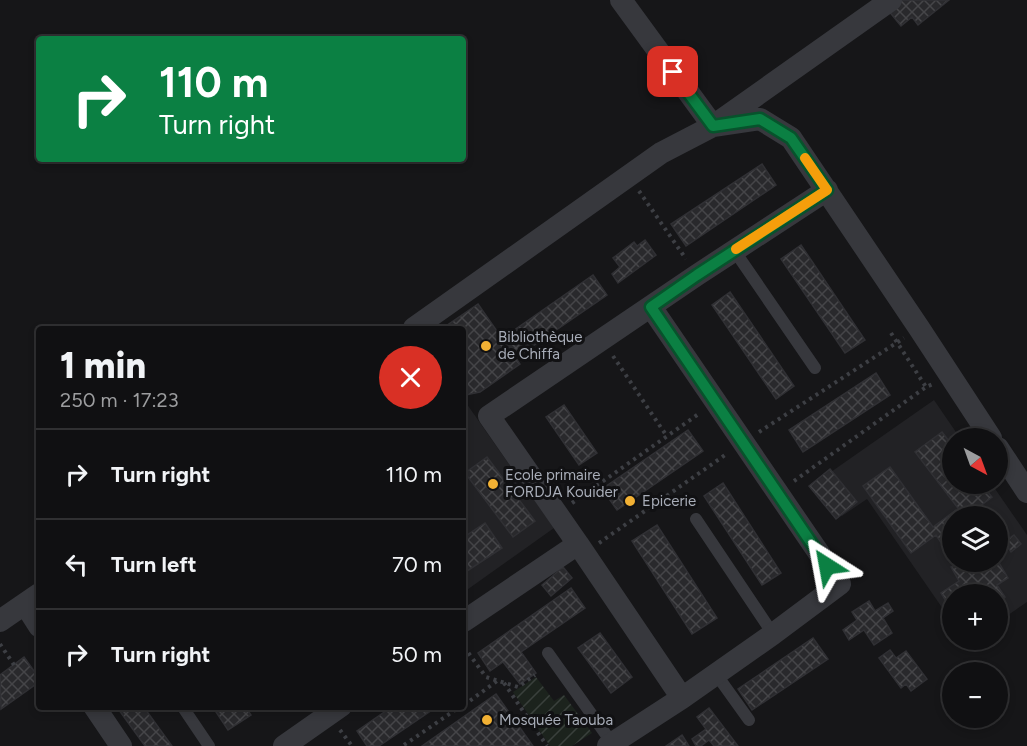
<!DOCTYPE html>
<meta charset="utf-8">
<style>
:root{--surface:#101012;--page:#19191b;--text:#f1f3f6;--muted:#9c9d9f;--line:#303032}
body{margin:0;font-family:Figtree,sans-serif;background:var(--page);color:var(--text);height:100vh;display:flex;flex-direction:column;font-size:22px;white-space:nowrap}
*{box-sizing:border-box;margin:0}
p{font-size:20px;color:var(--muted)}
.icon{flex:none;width:33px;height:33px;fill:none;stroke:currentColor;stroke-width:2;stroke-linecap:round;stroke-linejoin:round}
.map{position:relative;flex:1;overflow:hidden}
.drawer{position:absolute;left:36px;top:326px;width:430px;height:384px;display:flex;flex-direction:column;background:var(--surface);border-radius:6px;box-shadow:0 3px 9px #0003,0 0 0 2px var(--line)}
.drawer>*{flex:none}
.top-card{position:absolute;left:36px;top:36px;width:430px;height:126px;border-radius:6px;box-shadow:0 3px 9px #0003,0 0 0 2px var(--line);background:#0b8043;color:#fff;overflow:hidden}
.needle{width:39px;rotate:139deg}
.tools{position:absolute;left:942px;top:428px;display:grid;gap:12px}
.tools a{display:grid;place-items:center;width:66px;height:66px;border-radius:50%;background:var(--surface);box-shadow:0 3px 9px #0003,0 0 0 2px var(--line);font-size:30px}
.pin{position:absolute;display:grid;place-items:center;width:51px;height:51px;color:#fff;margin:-26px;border-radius:12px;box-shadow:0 3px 9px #0006}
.me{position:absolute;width:66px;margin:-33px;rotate:326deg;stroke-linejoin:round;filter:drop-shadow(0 0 4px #0008)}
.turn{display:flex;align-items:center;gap:21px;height:126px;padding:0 24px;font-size:27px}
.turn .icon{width:78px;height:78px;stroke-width:2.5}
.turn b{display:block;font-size:42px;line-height:51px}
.round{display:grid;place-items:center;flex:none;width:63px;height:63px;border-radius:32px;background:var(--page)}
.head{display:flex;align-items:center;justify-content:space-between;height:102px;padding:0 24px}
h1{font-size:36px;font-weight:800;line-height:45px}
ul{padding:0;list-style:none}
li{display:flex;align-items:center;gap:18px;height:90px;padding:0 24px;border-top:2px solid var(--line)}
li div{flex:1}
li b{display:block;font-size:22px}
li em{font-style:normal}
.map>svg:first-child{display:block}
.built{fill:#222225;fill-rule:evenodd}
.garden{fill:url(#garden-furrows)}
.building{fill:url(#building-cross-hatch);stroke:#303034;stroke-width:1.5}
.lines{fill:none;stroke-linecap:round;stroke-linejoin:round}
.path{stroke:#3d3f44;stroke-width:4;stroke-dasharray:3 4.5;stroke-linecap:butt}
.service{stroke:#37383d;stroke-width:12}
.minor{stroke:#37383d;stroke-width:22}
.route-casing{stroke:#07532c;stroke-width:15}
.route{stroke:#0b8043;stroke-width:10}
.slow{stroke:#f59e0b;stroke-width:10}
.poi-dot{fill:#f2b134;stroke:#111113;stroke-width:2}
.labels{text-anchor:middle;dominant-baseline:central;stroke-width:6;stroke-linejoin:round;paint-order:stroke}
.poi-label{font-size:15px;fill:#a8adb8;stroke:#111113;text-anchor:start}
</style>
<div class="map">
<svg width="1027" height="746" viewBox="0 0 1027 746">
<defs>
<pattern id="garden-furrows" width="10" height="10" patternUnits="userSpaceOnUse" patternTransform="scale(1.5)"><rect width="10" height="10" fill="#1c231d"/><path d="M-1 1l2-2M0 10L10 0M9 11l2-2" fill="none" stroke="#3a403c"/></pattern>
<pattern id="building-cross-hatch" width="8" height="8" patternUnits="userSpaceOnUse" patternTransform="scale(1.5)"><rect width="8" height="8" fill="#29292c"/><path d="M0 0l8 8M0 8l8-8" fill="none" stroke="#454548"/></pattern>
</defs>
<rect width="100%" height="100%" fill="#161618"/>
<path class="built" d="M464 400 554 528 464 592Z
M934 400 960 438H952V483H991L1027 535V602L998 622V594H952V622L867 499 842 516 818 481ZM952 516H998V561H952Z"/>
<path class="garden" d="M536 677 554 701 564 695 592 733 572 746H550L513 692Z"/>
<path class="building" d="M901 0H949L918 25 912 17 901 26 888 10Z
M762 164 776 185 686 246 671 224Z
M645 240 656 255 618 283 612 274 620 267 613 258 634 242 637 246Z
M801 245 865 340 845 353 781 259Z
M593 275 607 295 514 359 500 340Z
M730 292 794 386 776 399 712 305Z
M478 304 520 364 480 392 466 395 464 392V328H443Z
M876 373 890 395 803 452 789 430Z
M564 405 597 453 579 465 546 417Z
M688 430 703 451 617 510 602 489Z
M942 432 952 445V483H981L992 497 967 516H964L915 452Z
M487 457 535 521 513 537 465 473Z
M890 467 933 527 956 510 960 516H952V559L936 535 911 553 863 486Z
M830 469 857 502 836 519 809 486Z
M723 483 781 573 762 585 704 496Z
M485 523 502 548 464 573V548L467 546 464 537Z
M657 525 717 618 692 634 632 541Z
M1014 535 1021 544 1011 552 1004 542Z
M961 561H998L1008 578 997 585 1005 597 998 602V594H952V611L941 593 959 581 951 567Z
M563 567 572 578 551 596 542 585Z
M571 588 585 608 521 652 536 673 520 684 503 662 490 671 478 653Z
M869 601 875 611 888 603 893 611 883 618 892 633 874 645 864 630 849 640 843 630 857 620 852 612Z
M600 633 632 677 611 693 578 648Z
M813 638 828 659 752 710 738 689Z
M890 650 896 658 906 651 927 679 911 691 906 684 901 688 879 658Z
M24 657 39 678V682L1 709 0 675Z
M496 694 533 746H422Z
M116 706H143L172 746H145Z
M212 706H245L251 715 228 730Z
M393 706H438L379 746H367L357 731Z
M709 708 738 746H714L709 740 701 746H696L692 739 706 729 697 717Z
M682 735 689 746H666Z"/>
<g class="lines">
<path class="path" d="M639 191 686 259
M891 333 926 387
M613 356 666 435
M759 432 904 338
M794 481 926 387 933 384
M572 503 700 413
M599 543 728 453
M0 644 14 665
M464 647 486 677 518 687 535 675
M504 683 547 746
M464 705 497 681
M340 730 352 746
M404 745 461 706"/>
<path class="service" d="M734 250 815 368
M696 519 773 634
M548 653 612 743
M716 674 749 720
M182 706 209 746"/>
<path class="minor" d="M621 0 713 126 891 0
M414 328 661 153 713 126 760 119 791 138 919 328 991 438
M998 448 1027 492
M578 544 682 698 773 634 840 584 651 307
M25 604 39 626
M0 621 39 594
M464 621 578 544 489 416 697 275 827 190
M94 706 121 746
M284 746 341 706
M608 746 682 698"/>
</g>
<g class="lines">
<g class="route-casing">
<path id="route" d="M673 72 713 126 760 119 791 138 827 190 697 275 651 307 827 566"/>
</g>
<use href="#route" class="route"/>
<path class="slow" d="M736 249 827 190 805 158"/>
</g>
<g class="poi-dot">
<circle cx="486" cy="346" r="6"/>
<circle cx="493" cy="484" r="6"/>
<circle cx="630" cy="501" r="6"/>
<circle cx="487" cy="720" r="6"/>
</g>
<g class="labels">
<g class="poi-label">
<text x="498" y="337">Bibliothèque<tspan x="498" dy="17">de Chiffa</tspan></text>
<text x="505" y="475">Ecole primaire<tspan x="505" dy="17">FORDJA Kouider</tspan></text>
<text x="642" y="501">Epicerie</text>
<text x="499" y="720">Mosquée Taouba</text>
</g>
</g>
</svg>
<div class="tools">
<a><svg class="needle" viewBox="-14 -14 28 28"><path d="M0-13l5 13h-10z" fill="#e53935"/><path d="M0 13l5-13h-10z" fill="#9c9d9f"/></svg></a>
<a><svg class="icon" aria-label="layers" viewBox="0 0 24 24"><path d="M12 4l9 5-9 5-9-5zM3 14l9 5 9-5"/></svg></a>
<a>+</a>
<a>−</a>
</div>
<div class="pin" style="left:673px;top:72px;background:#d93025"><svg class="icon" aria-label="arrive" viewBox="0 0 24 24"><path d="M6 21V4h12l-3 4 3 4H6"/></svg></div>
<svg class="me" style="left:827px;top:566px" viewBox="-20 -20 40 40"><path d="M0-17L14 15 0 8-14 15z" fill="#0b8043" stroke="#fff" stroke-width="4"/></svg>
<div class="top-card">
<div class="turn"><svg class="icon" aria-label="right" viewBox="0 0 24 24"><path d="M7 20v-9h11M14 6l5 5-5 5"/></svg><div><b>110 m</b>Turn right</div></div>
</div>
<section class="drawer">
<div class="head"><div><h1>1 min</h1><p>250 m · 17:23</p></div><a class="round" style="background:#d93025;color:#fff"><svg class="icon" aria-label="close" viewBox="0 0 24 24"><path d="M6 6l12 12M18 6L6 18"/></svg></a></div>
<ul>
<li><svg class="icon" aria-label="right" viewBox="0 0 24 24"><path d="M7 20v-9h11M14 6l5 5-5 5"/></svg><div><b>Turn right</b></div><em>110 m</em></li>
<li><svg class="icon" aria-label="left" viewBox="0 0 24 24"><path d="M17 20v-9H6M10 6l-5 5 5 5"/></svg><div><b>Turn left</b></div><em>70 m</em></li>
<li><svg class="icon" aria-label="right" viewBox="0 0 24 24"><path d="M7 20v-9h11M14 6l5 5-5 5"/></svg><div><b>Turn right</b></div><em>50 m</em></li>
</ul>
</section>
</div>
